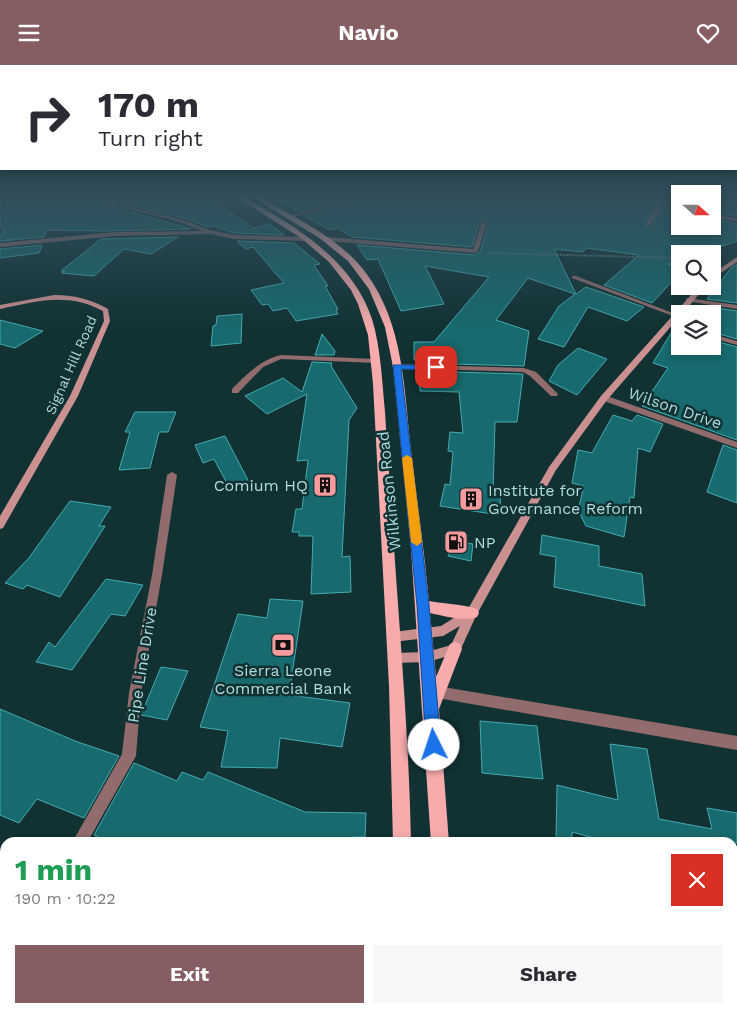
<!DOCTYPE html>
<meta charset="utf-8">
<style>
:root{--surface:#fff;--page:#f7f7f7;--text:#2b2b33;--muted:#7c7c81;--accent:#865d63}
body{margin:0;font-family:"Work Sans",sans-serif;background:var(--page);color:var(--text);height:100vh;display:flex;flex-direction:column;font-size:19px;white-space:nowrap}
*{box-sizing:border-box;margin:0}
p{font-size:16px;color:var(--muted)}
.icon{flex:none;width:28px;height:28px;fill:none;stroke:currentColor;stroke-width:2;stroke-linecap:round;stroke-linejoin:round}
.map{position:relative;flex:1;overflow:hidden}
.side{position:absolute;left:0px;top:772px;width:738px;height:176px;display:flex;flex-direction:column;background:var(--surface);border-radius:15px 15px 0 0;box-shadow:0 2px 8px #0003}
.side>*{flex:none}
.guide{position:absolute;left:0px;top:0px;width:738px;height:105px;box-shadow:0 2px 8px #0003;background:#fff;color:var(--text);overflow:hidden}
.needle{width:32px;rotate:111deg}
.buttons{position:absolute;left:671px;top:120px;display:grid;gap:10px}
.buttons a{display:grid;place-items:center;width:50px;height:50px;border-radius:0px;background:var(--surface);box-shadow:0 2px 8px #0003;font-size:25px}
.pin{position:absolute;display:grid;place-items:center;width:42px;height:42px;color:#fff;margin:-21px;border-radius:10px;box-shadow:0 2px 8px #0006}
.me{position:absolute;width:55px;margin:-28px;rotate:356deg;stroke-linejoin:round;filter:drop-shadow(0 0 4px #0008)}
.turn{display:flex;align-items:center;gap:18px;height:105px;padding:0 15px;font-size:22px}
.turn .icon{width:65px;height:65px;stroke-width:2.5}
.turn b{display:block;font-size:35px;line-height:42px}
.round{display:grid;place-items:center;flex:none;width:52px;height:52px;border-radius:0px;background:var(--page)}
.head{display:flex;align-items:center;justify-content:space-between;height:85px;padding:0 15px}
h1{font-size:30px;font-weight:700;line-height:38px;color:#1e9e55}
.cta{display:flex;gap:10px;margin-top:auto;padding:10px 15px}
.cta a{flex:1;height:58px;border-radius:0px;background:var(--accent);color:#fff;font-size:20px;font-weight:700;line-height:58px;text-align:center}
.cta a+a{background:var(--page);color:var(--text)}
header{display:flex;justify-content:space-between;align-items:center;height:65px;padding:0 15px;background:var(--accent);color:#fff;font-size:22px;font-weight:700}
.map>svg:first-child{display:block}
.building{fill:#176a6d;stroke:#46acb0}
.lines{fill:none;stroke-linecap:round;stroke-linejoin:round}
.path{stroke:#53787a;stroke-width:2;stroke-dasharray:2 1;stroke-linecap:butt}
.lane{fill:#926c6c;fill-rule:evenodd}
.street{fill:#926c6c;fill-rule:evenodd}
.secondary{fill:#cb9090;fill-rule:evenodd}
.primary{fill:#f8abac;fill-rule:evenodd}
.route{fill:#1a73e8;stroke:#114b97}
.slow{fill:#f59e0b}
.labels{text-anchor:middle;dominant-baseline:central;stroke-width:5;stroke-linejoin:round;paint-order:stroke}
.far-street-label{font-size:14px;fill:#afdcde;stroke:#113133}
.street-label{font-size:16px;fill:#afdcde;stroke:#113133}
.poi-label{font-size:16px;fill:#afdcde;stroke:#113133;text-anchor:start}
</style>
<header><svg class="icon" aria-label="menu" viewBox="0 0 24 24"><path d="M4 6h16M4 12h16M4 18h16"/></svg>Navio<svg class="icon" aria-label="heart" viewBox="0 0 24 24"><path d="M12 20l-8-8c-3-5 5-10 8-4 3-6 11-1 8 4z"/></svg></header>
<div class="map">
<svg width="737" height="948" viewBox="0 0 737 948">
<rect width="100%" height="100%" fill="#113133"/>
<path class="building" d="M0 132H92L110 141 191 164 102 166 47 165 44 172 0 176V170L4 167 0 161Z
M155 132H208L253 163 270 159 284 170 234 168 214 161 208 162 184 153 126 139Z
M294 132H351L298 147 280 137Z
M365 132H611L615 135H634L635 132H680V141L655 137 645 162H652L661 144 680 147V161H712V154L737 159V176L699 189H680V195L668 199 680 201V208L652 238 604 220 639 190 586 183 583 187 554 184 576 229 586 222 644 242 627 256 588 242 564 282 538 274 559 241 575 229 528 213 496 255 529 266 524 301 419 298V295H414V277H434L489 212 425 201 444 239 401 246 378 194 367 195 357 180 475 190 480 187 489 158 483 155 479 158 472 182 352 172 338 163 330 165 305 151Z
M712 132H727L726 135 737 137V151L712 147Z
M178 172 151 189 124 184 94 211 62 208 65 206H61L101 174Z
M237 176 294 178 320 199 314 200 328 221H325L338 244 336 245 338 249 296 256 287 243 273 246 268 239 262 240 251 225 284 218 253 182 246 184Z
M42 180 39 188 0 193V184Z
M737 199V238L707 234 731 203Z
M704 241 737 246V274L712 267V249H700Z
M242 249 241 278 211 281 213 261 216 260 217 251Z
M0 255 43 266 15 283 0 279Z
M674 263 680 265V281H712V275L737 282V375L642 341 668 303 653 298Z
M322 269 335 286 334 290H315Z
M578 283 607 294 577 330 549 316 558 300Z
M312 297 332 298 331 301 357 343 349 355 342 492 350 491 351 527 311 529 313 471H299V467H292L296 444H302L308 395 297 396 307 329 267 349 245 331 283 313 302 327Z
M419 306 523 309 517 357H495L493 427 501 428 499 450 440 441 445 419 450 420 453 387 448 386 450 367 463 368 459 327 420 326Z
M135 347H176L168 367H159L150 403 119 405 130 367H125Z
M613 350 632 356 637 350 663 359 650 387 638 383 634 433 630 432 624 472 586 461 578 445 584 421 572 418 578 385 592 388Z
M225 371 250 419 231 426 214 394 203 398 195 380Z
M723 380 737 385V438L707 427Z
M70 436 111 442 99 461H105L60 532 27 520 23 524 5 518 28 494Z
M542 470 599 481V501L642 509 645 541 554 522 556 492 540 489Z
M451 475 473 479 471 496 448 491Z
M106 514 143 520 125 551 111 549 72 605 36 597 49 577 55 582Z
M270 534 303 536 289 630 350 638 342 682 280 673 277 703 221 702 228 666 200 662 238 549 267 553Z
M161 602 188 606 167 655 141 650Z
M0 644 75 676 119 691 84 753 37 734 19 758 0 750Z
M480 656 537 661 543 714 482 708Z
M610 679 647 684 659 754 712 764 707 743 737 748V778H612L572 767V778H556L557 720 618 735Z
M134 698 177 716 182 707 203 715 208 707 305 747 366 748 365 772H353L352 778H110L94 770Z"/>
<g class="lines">
<path class="path" d="M488 188 680 193"/>
<path class="lane" d="M572 211H576L678 250 673 251 572 213Z
M437 621 737 671V685L437 633 433 631 431 627 433 623Z"/>
<path class="street" d="M285 132H292L266 139 264 138Z
M357 132H363L290 153 286 152Z
M112 137 184 155 209 165 234 170 306 172 309 174 306 176 234 174 211 169 115 171 0 182V178L115 167 201 166 180 157 110 139Z
M656 139 680 143V145L660 142 657 150 650 161H646Z
M712 149 737 153V157L712 152Z
M484 157 487 159 478 186 475 188 327 176 324 174 327 172 473 184 481 159Z
M688 233 737 240V244L686 236V234Z
M669 256 680 259V263L667 259 666 258Z
M712 269 737 276V280L712 273Z
M281 290 376 294 380 296 376 298 281 294 263 302 238 328H232V324C247 309 260 295 281 290Z
M393 299 524 303 536 307 558 329 557 331H551L530 311 523 307 396 303 392 301Z
M601 331H607L737 377V383L601 335Z
M172 407 177 410 162 510 141 628 136 691 87 778H72L122 689 129 628 152 510 167 410Z
M5 883V904L0 906V885Z
M291 944H315L317 948H293Z"/>
<path class="secondary" d="M94 132C101 132 107 136 113 136 126 137 140 131 153 132L112 139Z
M737 192V197L712 214V209Z
M699 221H706L682 249H680V251L607 335 556 405 476 551 459 588 427 597 394 598 390 597 388 593 390 589 394 588 427 587 451 580 460 561 443 571 393 577 389 576 387 572 389 568 393 567 441 561 468 544 549 402 601 331Z
M54 230C74 230 90 234 108 244L110 256 78 331 3 463 0 464V451L70 331 104 256 103 246C68 227 37 236 0 244V240Z"/>
<path class="primary" d="M236 132C247 131 257 140 266 145 311 171 355 203 372 254 381 284 382 316 385 347 387 382 390 418 392 453 399 561 409 669 411 778H393L389 621 373 319 368 270 358 239 351 225 329 197 301 173Z
M252 132H259C296 153 340 173 366 208 404 259 404 325 411 385 417 435 424 485 429 536 444 539 462 539 477 544L479 548 477 552C463 557 444 551 430 548L436 612 450 579 455 577 460 579 462 584 439 644 449 778H431L411 484 393 302 385 262 369 224 348 196 318 172Z
M387 944H409L408 948H386Z
M433 944H455V948H433Z"/>
</g>
<linearGradient id="sky" x2="0" y2="1"><stop stop-color="#091b1c"/><stop offset="0.5" stop-color="#324e5b"/><stop offset="1" stop-color="#324e5b" stop-opacity="0"/></linearGradient>
<rect width="737" height="264" fill="url(#sky)"/>
<path class="route" d="M393 300H436L440 302 436 305 401 304 429 540 441 680 439 686 434 688 428 686 426 680 417 540Z"/>
<path class="slow" d="M407 390 412 393 422 477 417 481 411 477 402 393Z"/>
<defs>
<g id="building-square" transform="scale(1.25)"><rect x="-9" y="-9" width="18" height="18" rx="4" fill="#f59b9d" stroke="#113133"/><path d="M-4-6H4V6H1V3H-1V6H-4ZM-2.5-4.3h1.7v1.8h-1.7ZM.8-4.3h1.7v1.8H.8ZM-2.5-1h1.7V.8h-1.7ZM.8-1h1.7V.8H.8Z" fill="#111"/></g>
<g id="fuel-square" transform="scale(1.25)"><rect x="-9" y="-9" width="18" height="18" rx="4" fill="#f59b9d" stroke="#113133"/><path d="M-5.5-6h7V0h2V4h1.3V-2.5L3-4.5l.8-.8L6-3V5H2.5V1h-1V6h-7ZM-4.2-4.7v3.2H.2V-4.7Z" fill="#111"/></g>
<g id="bank-square" transform="scale(1.25)"><rect x="-9" y="-9" width="18" height="18" rx="4" fill="#f59b9d" stroke="#113133"/><path d="M-6-4H6V4H-6ZM0-2.3a2.3 2.3 0 1 0 0 4.6a2.3 2.3 0 1 0 0-4.6Z" fill="#111"/></g>
</defs>
<g fill-rule="evenodd">
<use href="#building-square" x="325" y="420"/>
<use href="#building-square" x="471" y="434"/>
<use href="#fuel-square" x="456" y="477"/>
<use href="#bank-square" x="283" y="580"/>
</g>
<g class="labels">
<g class="far-street-label">
<text transform="translate(71 300) rotate(-66)">Signal Hill Road</text>
</g>
<g class="street-label">
<text transform="translate(675 343) rotate(19)">Wilson Drive</text>
<text transform="translate(389 426) rotate(-96)">Wilkinson Road</text>
<text transform="translate(142 600) rotate(-81)">Pipe Line Drive</text>
</g>
<g class="poi-label">
<text x="308" y="420" text-anchor="end">Comium HQ</text>
<text x="488" y="425">Institute for<tspan x="488" dy="18">Governance Reform</tspan></text>
<text x="474" y="477">NP</text>
<text x="283" y="605" text-anchor="middle">Sierra Leone<tspan x="283" dy="18">Commercial Bank</tspan></text>
</g>
</g>
</svg>
<div class="buttons">
<a><svg class="needle" viewBox="-14 -14 28 28"><path d="M0-13l5 13h-10z" fill="#e53935"/><path d="M0 13l5-13h-10z" fill="#7c7c81"/></svg></a>
<a><svg class="icon" aria-label="search" viewBox="0 0 24 24"><circle cx="10" cy="10" r="6"/><path d="M15 15l6 6"/></svg></a>
<a><svg class="icon" aria-label="layers" viewBox="0 0 24 24"><path d="M12 4l9 5-9 5-9-5zM3 14l9 5 9-5"/></svg></a>
</div>
<div class="pin" style="left:436px;top:302px;background:#d93025"><svg class="icon" aria-label="arrive" viewBox="0 0 24 24"><path d="M6 21V4h12l-3 4 3 4H6"/></svg></div>
<svg class="me" style="left:434px;top:680px" viewBox="-20 -20 40 40"><circle r="19" fill="#fff"/><path d="M0-13L10 11 0 6-10 11z" fill="#1a73e8"/></svg>
<div class="guide">
<div class="turn"><svg class="icon" aria-label="right" viewBox="0 0 24 24"><path d="M7 20v-9h11M14 6l5 5-5 5"/></svg><div><b>170 m</b>Turn right</div></div>
</div>
<section class="side">
<div class="head"><div><h1>1 min</h1><p>190 m · 10:22</p></div><a class="round" style="background:#d93025;color:#fff"><svg class="icon" aria-label="close" viewBox="0 0 24 24"><path d="M6 6l12 12M18 6L6 18"/></svg></a></div>
<div class="cta"><a>Exit</a><a>Share</a></div>
</section>
</div>
